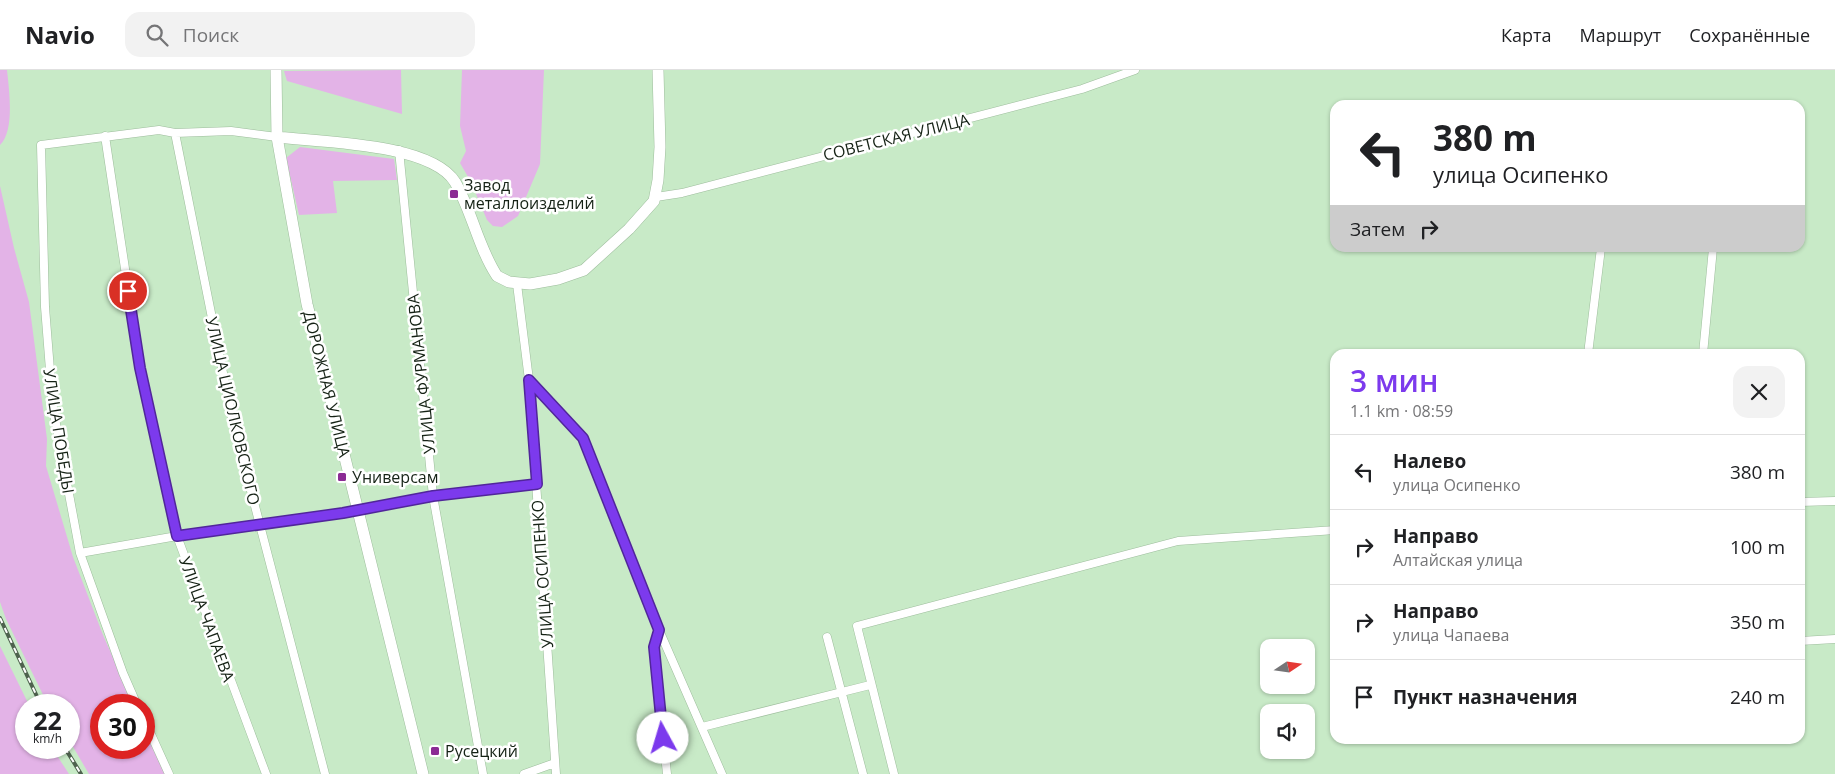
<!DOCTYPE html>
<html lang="ru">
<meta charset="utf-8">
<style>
:root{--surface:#fff;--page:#f2f2f2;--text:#202124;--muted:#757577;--line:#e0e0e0;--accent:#7c3aed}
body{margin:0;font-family:"Open Sans",sans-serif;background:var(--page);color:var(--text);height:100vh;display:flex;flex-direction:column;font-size:19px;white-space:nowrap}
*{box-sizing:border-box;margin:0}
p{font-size:16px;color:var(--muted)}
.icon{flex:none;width:28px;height:28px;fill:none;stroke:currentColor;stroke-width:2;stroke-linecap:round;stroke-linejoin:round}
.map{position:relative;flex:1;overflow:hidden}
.details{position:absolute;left:1330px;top:279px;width:475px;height:395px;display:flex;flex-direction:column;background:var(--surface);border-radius:15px;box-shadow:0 1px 4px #0004}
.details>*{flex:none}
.banner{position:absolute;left:1330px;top:30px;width:475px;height:152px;border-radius:15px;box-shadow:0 1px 4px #0004;background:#fff;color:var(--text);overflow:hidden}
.needle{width:32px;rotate:77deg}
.fabs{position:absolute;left:1260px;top:569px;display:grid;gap:10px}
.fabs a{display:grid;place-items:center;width:55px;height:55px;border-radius:10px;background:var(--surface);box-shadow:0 1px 4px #0004;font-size:25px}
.speed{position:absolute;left:15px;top:624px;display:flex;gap:10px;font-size:25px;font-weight:700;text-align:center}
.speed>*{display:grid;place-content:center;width:65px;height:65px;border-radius:50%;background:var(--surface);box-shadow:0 1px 4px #0004;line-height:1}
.speed small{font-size:12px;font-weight:400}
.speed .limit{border:8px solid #d22;background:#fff;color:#111}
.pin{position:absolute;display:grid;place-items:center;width:42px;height:42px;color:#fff;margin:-21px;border:2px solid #fff;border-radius:50%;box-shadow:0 1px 5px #0007}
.me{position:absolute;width:55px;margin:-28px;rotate:354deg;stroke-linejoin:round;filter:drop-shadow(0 0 4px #0008)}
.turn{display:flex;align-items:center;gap:18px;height:105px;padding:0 20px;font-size:22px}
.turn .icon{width:65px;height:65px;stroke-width:2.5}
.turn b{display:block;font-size:35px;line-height:42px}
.then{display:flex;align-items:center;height:48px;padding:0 20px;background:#0003;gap:10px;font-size:19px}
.round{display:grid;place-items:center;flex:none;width:52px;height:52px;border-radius:15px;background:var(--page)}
.head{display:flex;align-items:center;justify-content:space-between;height:85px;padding:0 20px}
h1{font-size:30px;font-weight:600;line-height:38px;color:var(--accent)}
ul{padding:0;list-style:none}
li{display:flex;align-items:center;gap:15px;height:75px;padding:0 20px;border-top:1px solid var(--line)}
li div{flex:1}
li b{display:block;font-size:19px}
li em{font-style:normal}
header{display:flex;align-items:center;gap:30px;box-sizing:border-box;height:70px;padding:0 25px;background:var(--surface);border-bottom:1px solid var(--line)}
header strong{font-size:24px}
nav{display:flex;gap:28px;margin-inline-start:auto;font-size:18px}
.search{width:350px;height:45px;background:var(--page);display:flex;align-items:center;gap:12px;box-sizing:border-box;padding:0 18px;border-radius:15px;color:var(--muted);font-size:19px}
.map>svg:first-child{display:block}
.green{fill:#e3b3e7}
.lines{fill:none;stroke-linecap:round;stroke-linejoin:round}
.street-casing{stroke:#9dbd9c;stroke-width:9}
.secondary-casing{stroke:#9dbd9c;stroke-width:12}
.street{stroke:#fff;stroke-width:8}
.secondary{stroke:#fff;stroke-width:11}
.rail-casing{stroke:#4e624e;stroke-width:4}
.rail{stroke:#fff;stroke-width:2;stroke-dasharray:5.5;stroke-linecap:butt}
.route-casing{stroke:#51269a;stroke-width:12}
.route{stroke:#7c3aed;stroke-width:9}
.poi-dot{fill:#8b2b94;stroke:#fff;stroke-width:2}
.labels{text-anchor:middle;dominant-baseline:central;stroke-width:5;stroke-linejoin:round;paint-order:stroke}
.street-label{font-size:16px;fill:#152215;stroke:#fff}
.poi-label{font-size:16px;fill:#152215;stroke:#fff;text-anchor:start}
</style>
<header>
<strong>Navio</strong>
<div class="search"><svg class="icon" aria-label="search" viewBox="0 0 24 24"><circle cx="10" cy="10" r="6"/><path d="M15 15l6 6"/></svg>Поиск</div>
<nav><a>Карта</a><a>Маршрут</a><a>Сохранённые</a></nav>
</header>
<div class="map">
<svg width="1835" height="704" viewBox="0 0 1835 704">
<rect width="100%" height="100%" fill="#c8eac7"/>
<path class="green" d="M0 0H7C9 19 15 61 0 75Z
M401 0 402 44 287 11 284 1Z
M462 0H544L540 94 518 146 502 157 493 156 487 150 471 112 460 93 466 81 460 56Z
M300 77 394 89 397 110 333 111 337 143 299 145 286 88Z
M0 116 14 178 29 232 47 369 46 396 73 487 103 565 134 635H101V678H144V658L165 704H89L69 670V635H48L6 549 0 532Z
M0 576 29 635H26V678H52L69 704H0Z"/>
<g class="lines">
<g class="street-casing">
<path id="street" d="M175 63 232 348 325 704
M105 66 140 298 177 466 266 704
M399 80 433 426 483 704
M656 127 682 123 1082 19 1135 0
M517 214 529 310 556 704
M1588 284 1601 178
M1703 284 1713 178
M529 310 583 368 659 560 722 704
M1800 432 1835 431
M80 483 177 466 359 440 433 426 537 414
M659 560 654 577 667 704
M827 567 863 704
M1800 571 1835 569
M137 635 123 603 80 483 53 338 45 237 41 75 159 60 175 63 231 61 277 67
M144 649 169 704
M702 657 870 615
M524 704 555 693
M894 704 857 556 1178 471 1335 460"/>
</g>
<g class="secondary-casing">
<path id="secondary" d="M276 0 277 67 307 234 423 704
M277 67C320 72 431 73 455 112 472 141 478 177 497 206L509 212 530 214 558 209 584 200 629 159 654 131 658 110 660 77 658 0"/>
</g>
<use href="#street" class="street"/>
<use href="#secondary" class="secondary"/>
<g class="rail-casing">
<path id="rail" d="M0 548 41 635
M65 678 81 704"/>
</g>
<use href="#rail" class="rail"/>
</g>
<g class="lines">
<g class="route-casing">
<path id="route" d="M128 221 140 298 177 466 343 443 433 426 537 414 529 310 583 368 659 560 654 577 663 668"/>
</g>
<use href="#route" class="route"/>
</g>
<g class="poi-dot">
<rect x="449" y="119" width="10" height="10" rx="2.5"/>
<rect x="337" y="402" width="10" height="10" rx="2.5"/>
<rect x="430" y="676" width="10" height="10" rx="2.5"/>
</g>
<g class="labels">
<g class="street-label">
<text transform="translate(896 67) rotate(-14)">СОВЕТСКАЯ УЛИЦА</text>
<text transform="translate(421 304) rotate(-96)">УЛИЦА ФУРМАНОВА</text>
<text transform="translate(327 314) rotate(76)">ДОРОЖНАЯ УЛИЦА</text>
<text transform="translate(233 341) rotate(77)">УЛИЦА ЦИОЛКОВСКОГО</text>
<text transform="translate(59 361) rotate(81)">УЛИЦА ПОБЕДЫ</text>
<text transform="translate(542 504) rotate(-94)">УЛИЦА ОСИПЕНКО</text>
<text transform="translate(207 549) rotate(70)">УЛИЦА ЧАПАЕВА</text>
</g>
<g class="poi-label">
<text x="464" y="115">Завод<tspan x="464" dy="18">металлоизделий</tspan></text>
<text x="352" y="407">Универсам</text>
<text x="445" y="681">Русецкий</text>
</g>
</g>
</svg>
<div class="fabs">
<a><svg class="needle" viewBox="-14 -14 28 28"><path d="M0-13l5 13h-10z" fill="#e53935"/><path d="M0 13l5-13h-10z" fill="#757577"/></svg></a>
<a><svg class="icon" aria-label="sound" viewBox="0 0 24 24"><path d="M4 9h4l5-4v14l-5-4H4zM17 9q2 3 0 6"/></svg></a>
</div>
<div class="speed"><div>22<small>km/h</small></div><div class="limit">30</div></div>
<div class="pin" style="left:128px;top:221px;background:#d93025"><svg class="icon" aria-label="arrive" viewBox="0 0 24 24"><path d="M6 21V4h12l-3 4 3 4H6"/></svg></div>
<svg class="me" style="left:663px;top:668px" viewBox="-20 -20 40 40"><circle r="19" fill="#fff"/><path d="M0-13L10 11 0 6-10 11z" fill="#7c3aed"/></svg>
<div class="banner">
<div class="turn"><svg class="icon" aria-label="left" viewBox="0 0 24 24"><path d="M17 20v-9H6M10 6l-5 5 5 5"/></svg><div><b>380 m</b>улица Осипенко</div></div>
<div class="then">Затем<svg class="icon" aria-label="right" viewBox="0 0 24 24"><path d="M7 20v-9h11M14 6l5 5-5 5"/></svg></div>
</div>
<section class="details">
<div class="head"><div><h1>3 мин</h1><p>1.1 km · 08:59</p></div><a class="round"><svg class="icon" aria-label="close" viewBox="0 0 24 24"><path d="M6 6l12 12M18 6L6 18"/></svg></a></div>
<ul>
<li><svg class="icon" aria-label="left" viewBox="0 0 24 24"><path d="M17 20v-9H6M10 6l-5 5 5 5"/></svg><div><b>Налево</b><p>улица Осипенко</p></div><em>380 m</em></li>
<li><svg class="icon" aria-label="right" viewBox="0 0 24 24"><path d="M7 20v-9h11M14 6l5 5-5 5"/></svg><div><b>Направо</b><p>Алтайская улица</p></div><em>100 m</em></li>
<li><svg class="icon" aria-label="right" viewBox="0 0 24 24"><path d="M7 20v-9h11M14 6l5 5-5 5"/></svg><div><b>Направо</b><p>улица Чапаева</p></div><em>350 m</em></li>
<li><svg class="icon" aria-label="arrive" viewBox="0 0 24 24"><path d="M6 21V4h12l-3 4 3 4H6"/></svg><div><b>Пункт назначения</b></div><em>240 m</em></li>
</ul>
</section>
</div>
